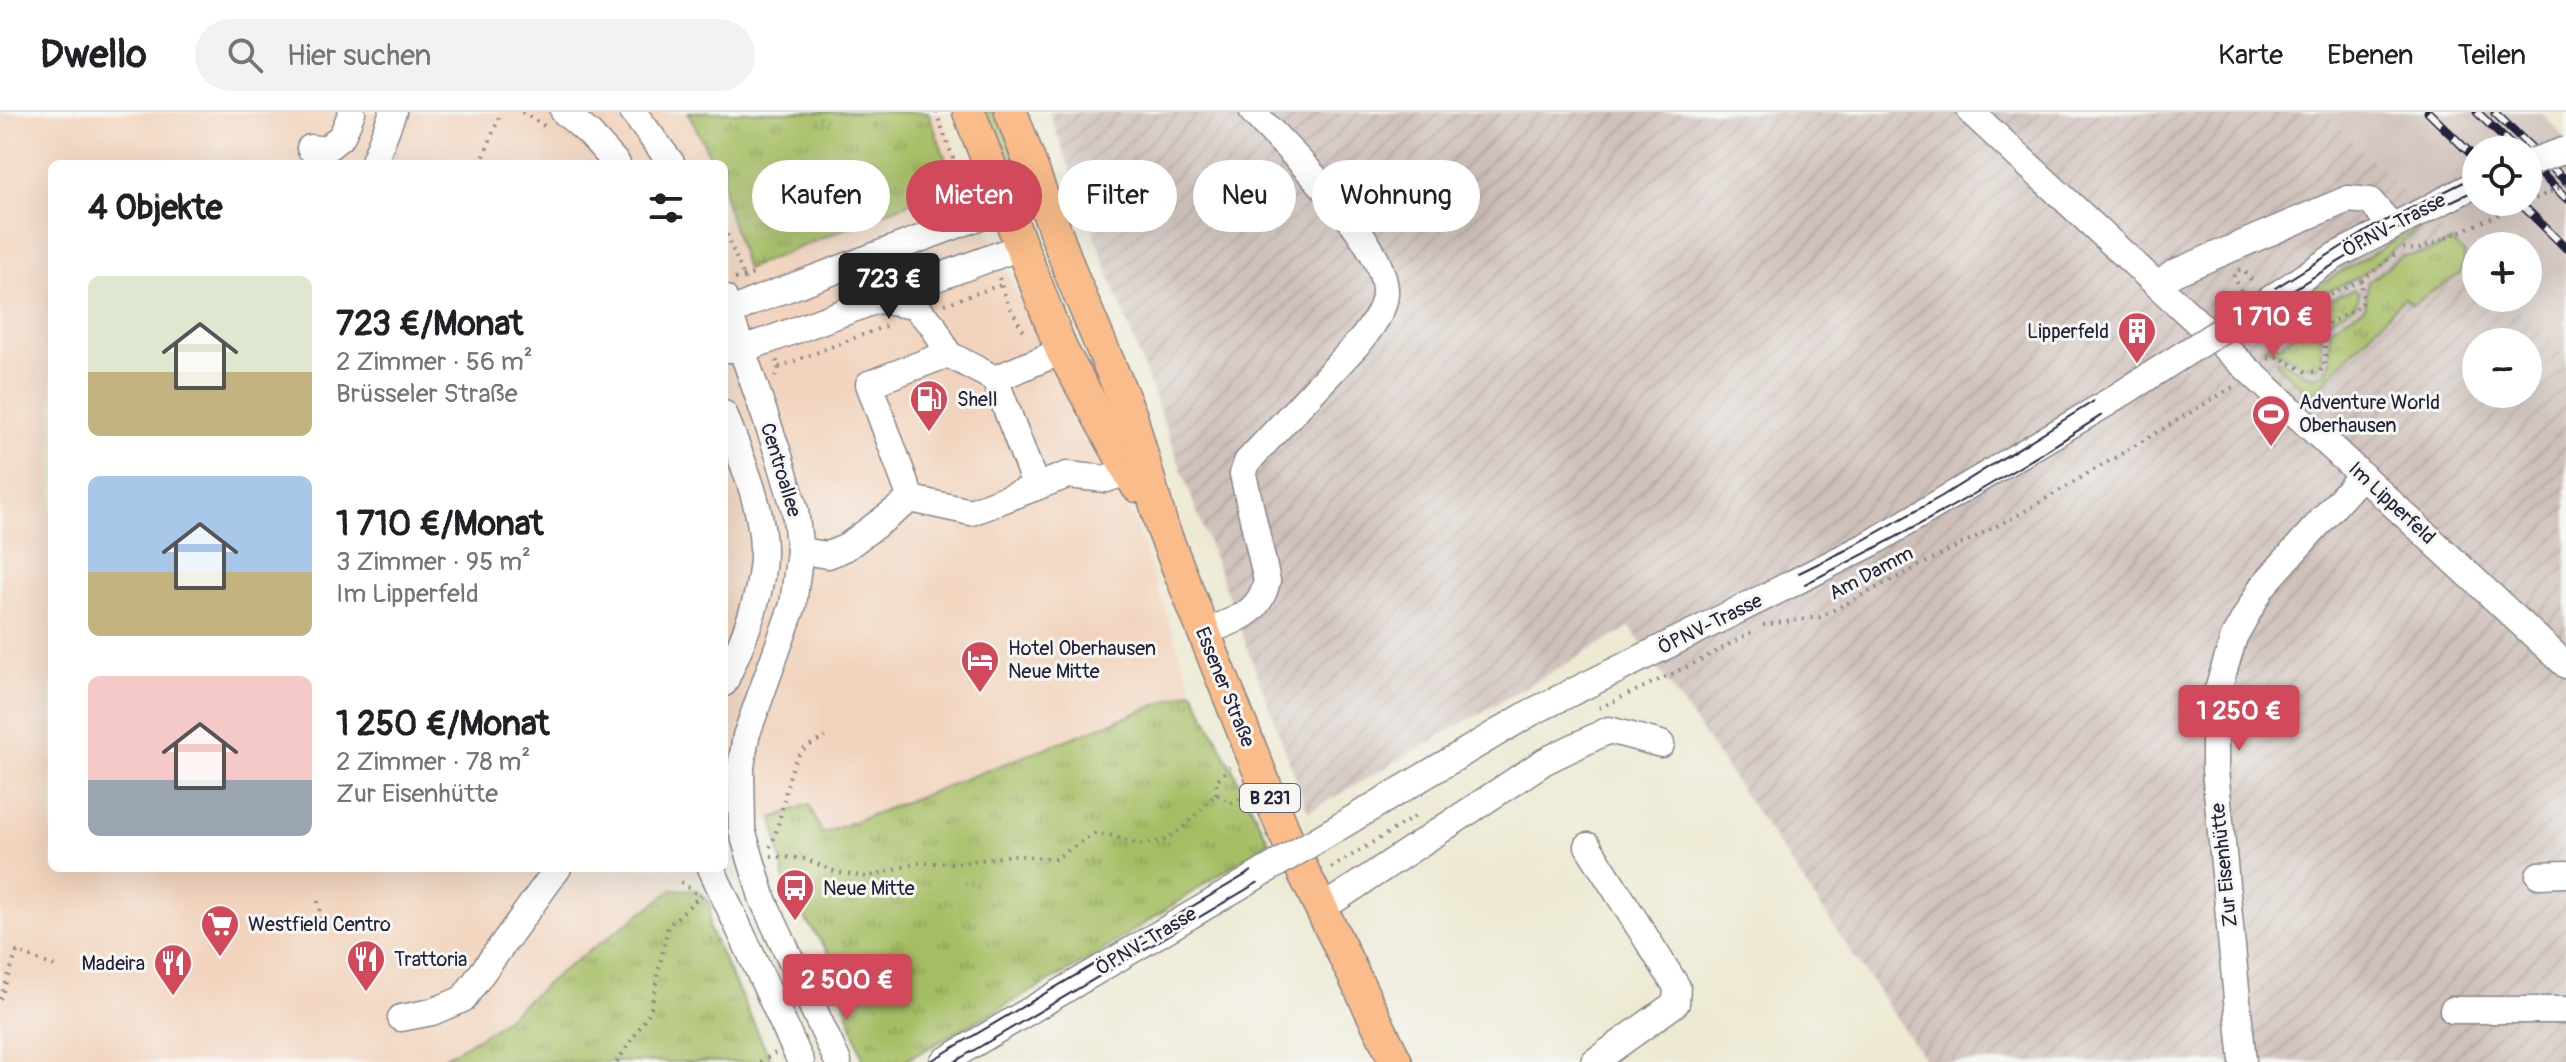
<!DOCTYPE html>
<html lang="de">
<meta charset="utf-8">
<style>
:root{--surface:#fff;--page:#f2f2f2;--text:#202124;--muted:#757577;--line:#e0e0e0;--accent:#d1495b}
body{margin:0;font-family:Pangolin,sans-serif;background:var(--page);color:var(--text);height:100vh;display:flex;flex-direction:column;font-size:30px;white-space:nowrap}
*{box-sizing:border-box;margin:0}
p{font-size:26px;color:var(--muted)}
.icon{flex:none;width:44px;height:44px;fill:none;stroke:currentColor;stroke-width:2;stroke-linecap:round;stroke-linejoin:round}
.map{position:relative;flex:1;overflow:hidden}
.side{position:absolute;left:48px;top:48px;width:680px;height:712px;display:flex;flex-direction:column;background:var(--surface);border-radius:12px;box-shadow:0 8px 32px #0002}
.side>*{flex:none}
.banner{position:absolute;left:752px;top:48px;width:760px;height:72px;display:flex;gap:16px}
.fabs{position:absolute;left:2462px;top:24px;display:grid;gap:16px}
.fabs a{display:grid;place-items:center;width:80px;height:80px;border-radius:50%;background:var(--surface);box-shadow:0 8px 32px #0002;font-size:40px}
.price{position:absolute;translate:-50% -68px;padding:0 18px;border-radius:8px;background:var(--accent);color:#fff;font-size:26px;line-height:52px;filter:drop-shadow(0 2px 4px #0008)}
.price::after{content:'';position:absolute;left:50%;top:48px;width:24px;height:18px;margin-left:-12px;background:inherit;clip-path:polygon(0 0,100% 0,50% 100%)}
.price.active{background:#222;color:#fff}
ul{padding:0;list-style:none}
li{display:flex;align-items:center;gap:24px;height:200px;padding:0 40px}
li span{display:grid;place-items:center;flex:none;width:224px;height:160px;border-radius:12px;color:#555}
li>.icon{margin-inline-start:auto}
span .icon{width:96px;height:96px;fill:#fffc;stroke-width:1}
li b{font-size:34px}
h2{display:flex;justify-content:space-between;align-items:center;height:96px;padding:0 40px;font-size:34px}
.chip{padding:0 28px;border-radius:36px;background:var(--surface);box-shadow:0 8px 32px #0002;font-size:28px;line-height:72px}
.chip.active{background:var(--accent);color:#fff}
header{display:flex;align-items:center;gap:48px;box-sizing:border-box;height:112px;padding:0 40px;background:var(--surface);border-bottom:2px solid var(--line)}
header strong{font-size:38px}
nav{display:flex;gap:44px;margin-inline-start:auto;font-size:28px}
.search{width:560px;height:72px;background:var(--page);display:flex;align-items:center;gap:20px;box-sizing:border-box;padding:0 28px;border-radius:44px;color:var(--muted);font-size:30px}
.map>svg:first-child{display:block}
.built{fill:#f2d4be}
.industrial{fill:url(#industrial-furrows);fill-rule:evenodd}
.railway{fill:#cfc0ba;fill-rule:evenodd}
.grass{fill:url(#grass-tufts);stroke:#647050;stroke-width:2}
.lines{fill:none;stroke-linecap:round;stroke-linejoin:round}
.minor-casing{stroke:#888687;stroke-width:29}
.major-casing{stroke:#888687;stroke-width:35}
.path{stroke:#888687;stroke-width:4;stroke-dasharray:2 6;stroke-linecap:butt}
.minor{stroke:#fff;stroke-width:26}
.major{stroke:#f9bc8a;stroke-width:32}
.tram{stroke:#22223b;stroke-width:2}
.rail-casing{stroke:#22223b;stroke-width:9}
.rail{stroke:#f6f6f2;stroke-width:6;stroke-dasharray:18;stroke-linecap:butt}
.minor-bridge-casing{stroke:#888687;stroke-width:29;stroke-linecap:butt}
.path-bridge{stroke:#888687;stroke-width:4;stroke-dasharray:2 6;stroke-linecap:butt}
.minor-bridge{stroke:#fff;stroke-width:26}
.labels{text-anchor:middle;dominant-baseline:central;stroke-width:6;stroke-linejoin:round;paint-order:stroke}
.shield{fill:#f6f6f2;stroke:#626272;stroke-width:2}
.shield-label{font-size:18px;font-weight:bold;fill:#22223b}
.street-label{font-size:20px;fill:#22223b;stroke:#f6f6f2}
.poi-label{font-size:20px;fill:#22223b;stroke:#f6f6f2;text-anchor:start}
</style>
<header>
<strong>Dwello</strong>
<div class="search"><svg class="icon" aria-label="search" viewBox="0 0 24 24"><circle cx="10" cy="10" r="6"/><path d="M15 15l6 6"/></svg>Hier suchen</div>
<nav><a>Karte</a><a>Ebenen</a><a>Teilen</a></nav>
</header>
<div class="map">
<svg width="2566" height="950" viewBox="0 0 2566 950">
<defs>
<pattern id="industrial-furrows" width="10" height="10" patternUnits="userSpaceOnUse" patternTransform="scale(2)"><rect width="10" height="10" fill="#cfc0ba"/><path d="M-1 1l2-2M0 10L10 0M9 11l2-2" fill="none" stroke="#b1a5a1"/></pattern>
<pattern id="grass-tufts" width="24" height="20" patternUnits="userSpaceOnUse" patternTransform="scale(2)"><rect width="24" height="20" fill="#a6be64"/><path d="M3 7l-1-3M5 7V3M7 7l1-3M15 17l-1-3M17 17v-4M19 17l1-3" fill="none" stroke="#879a54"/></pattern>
</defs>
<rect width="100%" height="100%" fill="#f6f6f2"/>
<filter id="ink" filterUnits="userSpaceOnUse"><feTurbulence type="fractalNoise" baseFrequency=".0125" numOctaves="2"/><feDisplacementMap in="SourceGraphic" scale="16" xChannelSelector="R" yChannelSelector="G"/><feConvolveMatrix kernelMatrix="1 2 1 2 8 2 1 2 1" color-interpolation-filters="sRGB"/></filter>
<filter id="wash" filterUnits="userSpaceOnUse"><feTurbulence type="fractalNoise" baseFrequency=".006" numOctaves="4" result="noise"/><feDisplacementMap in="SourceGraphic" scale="32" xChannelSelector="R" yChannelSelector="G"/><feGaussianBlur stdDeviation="1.8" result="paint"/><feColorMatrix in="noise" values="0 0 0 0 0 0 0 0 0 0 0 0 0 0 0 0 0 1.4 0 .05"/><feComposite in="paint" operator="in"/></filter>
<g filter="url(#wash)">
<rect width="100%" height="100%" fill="#ede9d3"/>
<path class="built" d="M0,0H940L960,55L1053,260L1127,387L1193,579L822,722L809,692L773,706L724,741V52H52V756H703L559,861L494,916L437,950H0Z"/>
<path class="industrial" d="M1049,0H2325L2476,153V186H2508L2566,245V950H1926L1630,515L1308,700ZM2476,230H2528V282H2476Z"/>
<path class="railway" d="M2325,0H2541L2544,3L2566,29V245L2508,186H2528V134H2476V153ZM2476,38H2528V90H2476Z"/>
<g class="grass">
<path d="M688,0H928L952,64L936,80L746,157L724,84V52H714Z"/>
<path d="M978,0H999L1024,69L1020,93Z"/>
<path d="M2431,108L2359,165L2279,200L2277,197Z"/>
<path d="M2452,129L2465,142L2461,161L2412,193L2404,186L2311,284L2277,253L2276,249H2281L2313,265L2325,261C2335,247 2326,232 2331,216L2365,195L2368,170L2401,144L2423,142Z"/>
<path d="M2354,177L2359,183L2356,191C2328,215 2315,197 2323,247L2317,255C2303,256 2280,239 2263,235L2270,231L2280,234L2292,223L2283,207Z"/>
<path d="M1193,579L1269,730L1090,847L903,950H864L828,840L787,780L773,706L809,692L822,722Z"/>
<path d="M674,777L696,778L711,791L709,817L772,950H437L494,916L559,861Z"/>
</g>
</g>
<g filter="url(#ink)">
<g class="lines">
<defs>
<g id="minor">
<path d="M564,0L589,21L617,52"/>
<path d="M633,0L672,52"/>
<path d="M1971,0L2566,553"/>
<path d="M310,36L325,38L342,24L352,0"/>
<path d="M373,52L393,0"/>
<path d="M2158,173L2174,161L2348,87L2370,89L2391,113"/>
<path d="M724,186L779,344L795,398L800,439L793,493L746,624L741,655L742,718L763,788L838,950"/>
<path d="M878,188L914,194L933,213L948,242L995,267L1036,375"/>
<path d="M2269,188L2335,144L2476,72"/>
<path d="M724,204L754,189L1005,95"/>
<path d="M727,237H741L769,228L1020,135"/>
<path d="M995,267L1062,239"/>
<path d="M724,302C773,424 779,449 724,571"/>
<path d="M911,387L869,272L948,242"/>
<path d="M800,439L828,443L845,436L911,387L971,400L1067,363L1106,367L1128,360"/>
<path d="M1791,472L1872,431L2107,291"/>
<path d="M1203,521C1234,508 1259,504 1267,469L1243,362L1247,350L1363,226C1372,213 1384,199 1385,182C1388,131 1287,37 1253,0"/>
<path d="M1588,734L1677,875L1676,891L1594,950"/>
<path d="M711,756L801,950"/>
<path d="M2539,763L2566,762"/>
<path d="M1321,797L1545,649L1609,618L1661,632"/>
<path d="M2453,898H2566"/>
<path d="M401,906L432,900L463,887L558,756"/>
<path d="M943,950L1265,759"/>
<path d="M2243,950L2215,658V587L2234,525L2262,475L2362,363"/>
</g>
<g id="major">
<path d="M969,0L1062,239L1137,374"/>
<path d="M1011,0L1073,167L1131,304L1162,415L1254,646L1285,722L1396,950"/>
</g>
</defs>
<use href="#minor" class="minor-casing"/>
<use href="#major" class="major-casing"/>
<g class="path">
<path d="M522,0L546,15"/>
<path d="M936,0L968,87"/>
<path d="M481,52L501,0"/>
<path d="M942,92L963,72"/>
<path d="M724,115L745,168"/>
<path d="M2403,136L2417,138L2446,126"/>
<path d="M999,166L1008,192L1026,223"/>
<path d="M735,167L758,161"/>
<path d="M2241,179L2234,164L2238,158H2244L2253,170"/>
<path d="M945,192L1001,173"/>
<path d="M2308,192L2361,169"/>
<path d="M2265,217L2275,228H2282L2285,221L2278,209"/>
<path d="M2268,247L2278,245L2307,260L2320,259C2332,245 2319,227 2329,211L2360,195L2363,187L2361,169L2399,139"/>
<path d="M779,255L888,213"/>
<path d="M775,265L779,255L776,247"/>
<path d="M2271,336L2279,314"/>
<path d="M1763,513L1820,505L2022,401L2233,275"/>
<path d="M1599,596L1697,550L1755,518"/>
<path d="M1216,682V669L1230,655"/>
<path d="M770,735C784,709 785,653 803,638C809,633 818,629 825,625"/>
<path d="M771,744L805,747L836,760L867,765L917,751H960L1013,743L1055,747L1094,722L1114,724L1138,733L1163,729L1183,716L1216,682L1231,691L1243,686"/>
<path d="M1331,756L1419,702"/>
<path d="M681,770L698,783"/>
<path d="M318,789L322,812"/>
<path d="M0,887L17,840L59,856"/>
<path d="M617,950L650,900L668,814L701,783"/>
<path d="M760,950L775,941"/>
</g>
<use href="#minor" class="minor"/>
<use href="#major" class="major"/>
<g class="tram">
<path d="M2528,44L2566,30"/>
<path d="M2528,57L2566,44"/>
<path d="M1764,492C1853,449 1941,403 2026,351C2175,261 2315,149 2476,78"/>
<path d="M929,950L1553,581L1846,438L1942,384L2373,115L2476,64"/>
<path d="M954,950L1467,647L1682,532"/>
</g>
<defs>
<g id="rail">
<path d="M2428,0L2476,47"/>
<path d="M2477,0L2516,38"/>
<path d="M2494,0L2566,69"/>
<path d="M2528,49L2566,86"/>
<path d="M2519,90L2566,136"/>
</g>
</defs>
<use href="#rail" class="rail-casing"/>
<use href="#rail" class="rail"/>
<defs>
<g id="minor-bridge">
<path d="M2528,51L2566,38"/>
<path d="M2107,291L2269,188"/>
<path d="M1265,759L1530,601L1791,472"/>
</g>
</defs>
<use href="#minor-bridge" class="minor-bridge-casing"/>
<g class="path-bridge">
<path d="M2528,90L2566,73"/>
<path d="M2446,126L2527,90"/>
</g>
<use href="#minor-bridge" class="minor-bridge"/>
</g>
</g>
<defs>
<symbol id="building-pin" viewBox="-11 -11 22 30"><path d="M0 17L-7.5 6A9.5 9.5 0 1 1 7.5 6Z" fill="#d1495b" stroke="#f6f6f2"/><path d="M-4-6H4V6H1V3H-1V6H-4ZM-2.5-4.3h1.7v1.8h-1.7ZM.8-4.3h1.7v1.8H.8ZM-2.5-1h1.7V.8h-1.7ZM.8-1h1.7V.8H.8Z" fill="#fff"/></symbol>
<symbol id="fuel-pin" viewBox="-11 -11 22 30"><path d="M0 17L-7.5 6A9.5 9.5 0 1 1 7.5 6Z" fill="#d1495b" stroke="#f6f6f2"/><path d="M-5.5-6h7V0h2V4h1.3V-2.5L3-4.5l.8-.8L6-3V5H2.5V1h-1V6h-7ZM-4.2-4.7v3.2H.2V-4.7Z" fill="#fff"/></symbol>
<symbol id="stadium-pin" viewBox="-11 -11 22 30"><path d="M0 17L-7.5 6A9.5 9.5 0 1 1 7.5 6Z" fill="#d1495b" stroke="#f6f6f2"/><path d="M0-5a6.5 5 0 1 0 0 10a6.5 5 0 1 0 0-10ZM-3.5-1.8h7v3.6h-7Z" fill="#fff"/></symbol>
<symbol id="hotel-pin" viewBox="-11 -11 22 30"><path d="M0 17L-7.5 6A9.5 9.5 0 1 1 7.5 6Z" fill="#d1495b" stroke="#f6f6f2"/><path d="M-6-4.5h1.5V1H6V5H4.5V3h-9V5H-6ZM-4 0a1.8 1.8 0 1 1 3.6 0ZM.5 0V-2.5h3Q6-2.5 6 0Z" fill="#fff"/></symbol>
<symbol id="bus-pin" viewBox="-11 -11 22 30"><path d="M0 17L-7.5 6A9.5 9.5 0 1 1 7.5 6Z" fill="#d1495b" stroke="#f6f6f2"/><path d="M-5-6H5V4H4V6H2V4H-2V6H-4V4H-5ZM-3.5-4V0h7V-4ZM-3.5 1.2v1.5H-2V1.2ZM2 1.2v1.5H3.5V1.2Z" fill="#fff"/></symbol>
<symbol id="supermarket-pin" viewBox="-11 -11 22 30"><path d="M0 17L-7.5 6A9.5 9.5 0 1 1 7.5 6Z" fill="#d1495b" stroke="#f6f6f2"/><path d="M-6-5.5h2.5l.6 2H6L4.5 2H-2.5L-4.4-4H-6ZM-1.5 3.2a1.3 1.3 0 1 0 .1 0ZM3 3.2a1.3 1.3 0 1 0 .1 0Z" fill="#fff"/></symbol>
<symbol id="restaurant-pin" viewBox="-11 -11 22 30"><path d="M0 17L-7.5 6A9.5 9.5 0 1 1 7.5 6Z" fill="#d1495b" stroke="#f6f6f2"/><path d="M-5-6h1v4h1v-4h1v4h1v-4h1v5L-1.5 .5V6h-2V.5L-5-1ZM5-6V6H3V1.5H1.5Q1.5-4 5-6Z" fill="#fff"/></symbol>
</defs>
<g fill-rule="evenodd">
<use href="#building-pin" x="2115" y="197" width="44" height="60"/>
<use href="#fuel-pin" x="907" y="265" width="44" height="60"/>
<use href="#stadium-pin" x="2249" y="280" width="44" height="60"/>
<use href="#hotel-pin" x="958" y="526" width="44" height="60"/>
<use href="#bus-pin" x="773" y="754" width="44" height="60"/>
<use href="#supermarket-pin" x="198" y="790" width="44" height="60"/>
<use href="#restaurant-pin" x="344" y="825" width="44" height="60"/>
<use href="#restaurant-pin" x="151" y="829" width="44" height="60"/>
</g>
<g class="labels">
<rect class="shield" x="1240" y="672" width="60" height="28" rx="6"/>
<g class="shield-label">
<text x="1270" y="686">B 231</text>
</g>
<g class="street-label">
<text transform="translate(2394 113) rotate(-28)">ÖPNV-Trasse</text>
<text transform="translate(781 358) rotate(73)">Centroallee</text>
<text transform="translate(2392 391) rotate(43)">Im Lipperfeld</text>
<text transform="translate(1871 461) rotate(-28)">Am Damm</text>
<text transform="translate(1710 512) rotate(-26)">ÖPNV-Trasse</text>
<text transform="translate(1225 575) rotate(68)">Essener Straße</text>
<text transform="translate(2224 753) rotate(-96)">Zur Eisenhütte</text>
<text transform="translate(1146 829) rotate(-31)">ÖPNV-Trasse</text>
</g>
<g class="poi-label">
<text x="2109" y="219" text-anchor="end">Lipperfeld</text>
<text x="957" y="287">Shell</text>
<text x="2299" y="290">Adventure World<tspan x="2299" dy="23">Oberhausen</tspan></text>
<text x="1008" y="536">Hotel Oberhausen<tspan x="1008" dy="23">Neue Mitte</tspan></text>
<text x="823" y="776">Neue Mitte</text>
<text x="248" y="812">Westfield Centro</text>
<text x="394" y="847">Trattoria</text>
<text x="145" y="851" text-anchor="end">Madeira</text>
</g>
</g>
</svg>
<div class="fabs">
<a><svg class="icon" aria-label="locate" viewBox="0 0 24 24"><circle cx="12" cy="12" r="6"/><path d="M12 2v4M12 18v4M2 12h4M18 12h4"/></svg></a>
<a>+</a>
<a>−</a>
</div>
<b class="price active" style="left:889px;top:209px">723 €</b>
<b class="price" style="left:2273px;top:247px">1 710 €</b>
<b class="price" style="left:2239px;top:641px">1 250 €</b>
<b class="price" style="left:847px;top:910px">2 500 €</b>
<div class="banner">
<a class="chip">Kaufen</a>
<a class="chip active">Mieten</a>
<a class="chip">Filter</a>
<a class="chip">Neu</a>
<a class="chip">Wohnung</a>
</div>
<section class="side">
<h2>4 Objekte<svg class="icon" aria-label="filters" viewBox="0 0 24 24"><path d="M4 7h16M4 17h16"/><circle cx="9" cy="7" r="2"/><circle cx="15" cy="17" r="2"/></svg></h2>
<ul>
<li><span style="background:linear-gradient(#dfe7d0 60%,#c2b280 0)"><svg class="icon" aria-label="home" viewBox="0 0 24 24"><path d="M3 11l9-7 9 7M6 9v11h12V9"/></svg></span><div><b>723 €/Monat</b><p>2 Zimmer · 56 m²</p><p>Brüsseler Straße</p></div></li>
<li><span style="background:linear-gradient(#a9c7e8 60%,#c2b280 0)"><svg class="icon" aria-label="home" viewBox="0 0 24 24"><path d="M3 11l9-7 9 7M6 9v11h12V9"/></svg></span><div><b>1 710 €/Monat</b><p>3 Zimmer · 95 m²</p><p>Im Lipperfeld</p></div></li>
<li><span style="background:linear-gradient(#f6c9c9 65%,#9aa5b1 0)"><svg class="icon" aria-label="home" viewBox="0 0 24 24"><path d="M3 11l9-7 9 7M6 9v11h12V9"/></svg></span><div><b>1 250 €/Monat</b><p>2 Zimmer · 78 m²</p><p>Zur Eisenhütte</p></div></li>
</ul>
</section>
</div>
